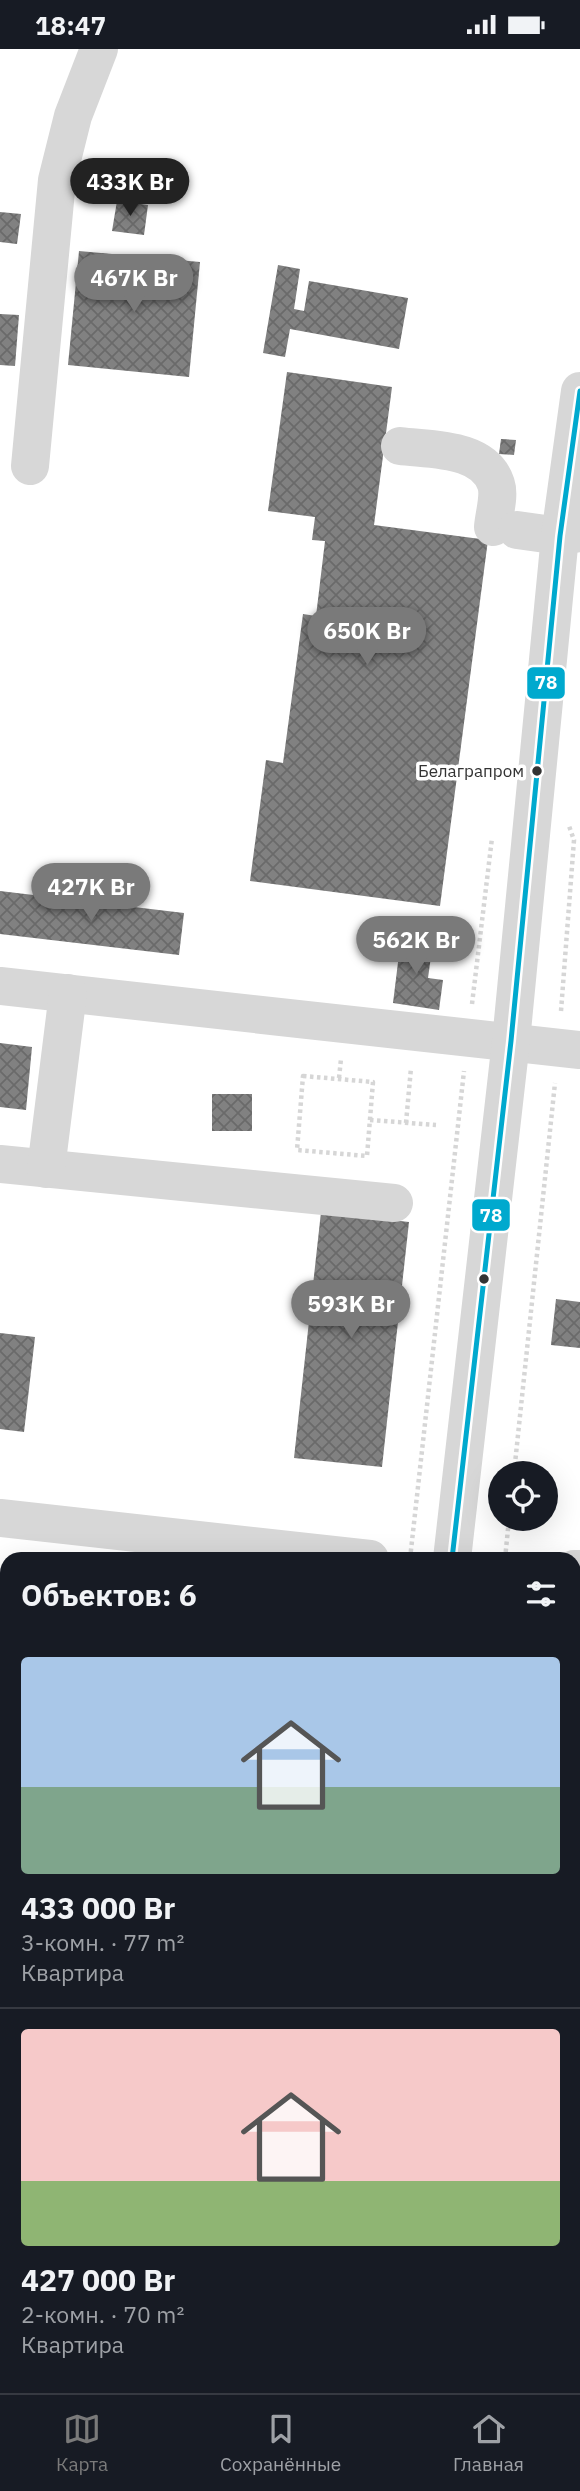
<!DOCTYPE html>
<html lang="ru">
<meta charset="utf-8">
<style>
:root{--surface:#171b24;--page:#20242c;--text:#f1f3f6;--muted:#9ea1a6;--line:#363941;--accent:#7a7a7a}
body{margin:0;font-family:"IBM Plex Sans",sans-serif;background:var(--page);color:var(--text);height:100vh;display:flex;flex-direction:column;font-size:26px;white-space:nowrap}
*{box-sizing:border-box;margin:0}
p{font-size:23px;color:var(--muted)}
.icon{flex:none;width:38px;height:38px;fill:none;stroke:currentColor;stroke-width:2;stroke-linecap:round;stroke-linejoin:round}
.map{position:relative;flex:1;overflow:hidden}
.drawer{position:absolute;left:0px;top:1503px;width:581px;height:842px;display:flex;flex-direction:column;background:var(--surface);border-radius:21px 21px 0 0;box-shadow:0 7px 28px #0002}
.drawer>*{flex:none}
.tools{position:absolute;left:488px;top:1412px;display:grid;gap:14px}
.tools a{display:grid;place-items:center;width:70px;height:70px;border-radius:50%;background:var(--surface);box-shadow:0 7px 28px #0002;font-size:35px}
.price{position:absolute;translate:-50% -60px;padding:0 16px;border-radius:24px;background:var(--accent);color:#fff;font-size:23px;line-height:46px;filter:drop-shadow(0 2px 4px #0008)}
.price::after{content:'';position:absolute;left:50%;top:42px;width:21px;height:16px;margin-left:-10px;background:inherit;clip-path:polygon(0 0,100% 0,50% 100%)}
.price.selected{background:#222;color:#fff}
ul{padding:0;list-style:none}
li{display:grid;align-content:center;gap:14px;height:371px;padding:0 21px}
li+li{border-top:2px solid var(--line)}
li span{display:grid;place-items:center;height:217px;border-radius:7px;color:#555}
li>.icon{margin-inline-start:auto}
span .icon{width:126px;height:126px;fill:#fffc;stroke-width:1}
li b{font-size:30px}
h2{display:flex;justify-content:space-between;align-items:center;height:84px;padding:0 21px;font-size:30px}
.status{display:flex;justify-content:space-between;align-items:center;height:49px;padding:0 35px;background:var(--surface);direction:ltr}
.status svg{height:19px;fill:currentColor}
.tabs{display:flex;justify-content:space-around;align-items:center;height:98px;border-top:2px solid var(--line);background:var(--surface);font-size:19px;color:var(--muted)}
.tabs a{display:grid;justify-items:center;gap:4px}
.tabs .selected{color:var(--accent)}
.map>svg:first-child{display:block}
.forest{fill:url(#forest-crowns)}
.building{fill:url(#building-cross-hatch)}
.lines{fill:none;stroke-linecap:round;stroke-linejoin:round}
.path{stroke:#d6d6d6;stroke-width:4.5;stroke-dasharray:3.5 3.5;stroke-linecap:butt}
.minor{stroke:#d7d7d7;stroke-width:38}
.bus-1-casing{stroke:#fff;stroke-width:10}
.bus-1{stroke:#00a9ce;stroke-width:5}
.bus-dot{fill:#333;stroke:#fff;stroke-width:2.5}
.labels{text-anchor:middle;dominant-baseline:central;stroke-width:7;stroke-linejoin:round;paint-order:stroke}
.bus-label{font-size:17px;fill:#333;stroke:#fff;text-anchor:end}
.line-badge{stroke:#fff;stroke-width:2.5}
.badge-label{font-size:19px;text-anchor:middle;font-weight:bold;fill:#fff}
</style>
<div class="status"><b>18:47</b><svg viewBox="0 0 49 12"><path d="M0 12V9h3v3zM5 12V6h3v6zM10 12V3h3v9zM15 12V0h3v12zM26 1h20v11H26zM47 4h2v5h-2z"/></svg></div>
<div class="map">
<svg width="580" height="2344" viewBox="0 0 580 2344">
<defs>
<pattern id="forest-crowns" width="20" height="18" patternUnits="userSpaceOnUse" patternTransform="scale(1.75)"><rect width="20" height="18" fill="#f1f5ed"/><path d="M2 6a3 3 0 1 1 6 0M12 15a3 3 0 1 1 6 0" fill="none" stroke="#cfd2cc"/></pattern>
<pattern id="building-cross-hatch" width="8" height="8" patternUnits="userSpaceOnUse" patternTransform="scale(1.75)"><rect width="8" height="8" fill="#818181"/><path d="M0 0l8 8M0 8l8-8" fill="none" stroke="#6a6a6a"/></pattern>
</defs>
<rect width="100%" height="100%" fill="#fff"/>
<g class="forest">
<path d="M0,2080H7V2320L0,2283Z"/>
<path d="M277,2338H337V2344H279Z"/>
</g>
<g class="building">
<path d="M117,152L148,156L144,186L112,182Z"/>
<path d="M0,163L21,165L17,195L0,193Z"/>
<path d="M79,202L200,213L189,328L68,316Z"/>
<path d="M278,216L300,220L294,260L304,262L309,232L408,249L399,300L290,280L285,308L263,304Z"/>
<path d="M0,265L19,266L15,317L0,316Z"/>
<path d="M287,323L392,338L374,476L488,491L440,857L250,832L266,711L283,714L303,565L316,567L325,492L312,491L315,468L268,462Z"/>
<path d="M501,390L516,391L514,406L499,405Z"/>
<path d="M0,842L184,864L179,906L0,885Z"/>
<path d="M401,889L433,893L428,929L443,931L439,961L393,954Z"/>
<path d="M0,994L32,998L26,1061L0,1058Z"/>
<rect x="212" y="1045" width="40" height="37"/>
<path d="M321,1163L409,1173L382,1418L294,1409Z"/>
<path d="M556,1250L580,1253V1299L551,1296Z"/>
<path d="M0,1284L35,1288L24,1383L0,1380Z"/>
<path d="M0,1547L7,1548V1643L0,1642Z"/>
<path d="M574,1592L580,1593L576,1651H574Z"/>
<path d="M580,1869V2092L574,2093V1870Z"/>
<path d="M574,2188H580V2217L574,2218Z"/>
<path d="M580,2264V2344H572L574,2265Z"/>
<path d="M206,2338H268L269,2344H207Z"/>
</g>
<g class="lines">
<g class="path">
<path d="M472,955L492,789"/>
<path d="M561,962L574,791L569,777"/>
<path d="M303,1027L373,1033L367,1107L297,1101Z"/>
<path d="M339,1029L341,1010"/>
<path d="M370,1071L436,1076"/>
<path d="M406,1074L411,1019"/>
<path d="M514,1424L555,1034"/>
<path d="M410,1510L464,1022"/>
<path d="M505,1510L509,1470"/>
<path d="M0,2206L7,2211"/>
<path d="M370,2338L371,2344"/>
<path d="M512,2338L515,2344"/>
</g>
<g class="minor">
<path d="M400,397C430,401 484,398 496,435C500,447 494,465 493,478"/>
<path d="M30,417L57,131L73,67L99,0"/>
<path d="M517,481L560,487L580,484"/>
<path d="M0,937L580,1001"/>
<path d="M0,1115L394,1154"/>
<path d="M46,1120L68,944"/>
<path d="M0,1469L370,1510"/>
<path d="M452,1510L511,992L560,487L580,342"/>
<path d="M574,1520H580"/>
<path d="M0,1718L7,1716"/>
<path d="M574,1833H580"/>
<path d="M0,2003L7,2008"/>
<path d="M574,2136L580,2134"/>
<path d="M43,2338L44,2344"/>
<path d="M175,2338L176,2344"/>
<path d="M453,2338L455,2344"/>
</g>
<defs>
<path id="bus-1" d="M452,1510L511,992L560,487L580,342"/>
</defs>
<use href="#bus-1" class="bus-1-casing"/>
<use href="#bus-1" class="bus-1"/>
</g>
<g class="bus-dot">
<circle cx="537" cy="722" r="6"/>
<circle cx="484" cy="1230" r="6"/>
</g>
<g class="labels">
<g class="bus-label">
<text x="524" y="722">Белаграпром</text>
</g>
</g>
<g class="line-badge">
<rect x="526" y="617" width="40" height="34" rx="7" fill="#00a9ce"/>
<rect x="471" y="1149" width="40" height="34" rx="7" fill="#00a9ce"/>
</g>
<g class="badge-label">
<text x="546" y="640">78</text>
<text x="491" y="1173">78</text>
</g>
</svg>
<div class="tools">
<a><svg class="icon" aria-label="locate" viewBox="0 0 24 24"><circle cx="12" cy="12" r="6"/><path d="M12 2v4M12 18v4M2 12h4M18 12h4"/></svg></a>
</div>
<b class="price selected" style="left:130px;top:169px">433K Br</b>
<b class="price" style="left:134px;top:265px">467K Br</b>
<b class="price" style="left:367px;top:618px">650K Br</b>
<b class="price" style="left:91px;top:874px">427K Br</b>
<b class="price" style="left:416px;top:927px">562K Br</b>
<b class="price" style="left:351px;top:1291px">593K Br</b>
<section class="drawer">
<h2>Объектов: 6<svg class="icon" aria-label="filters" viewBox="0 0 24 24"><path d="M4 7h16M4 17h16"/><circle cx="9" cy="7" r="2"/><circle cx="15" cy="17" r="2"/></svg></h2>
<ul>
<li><span style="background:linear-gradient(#a9c7e8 60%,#7fa58c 0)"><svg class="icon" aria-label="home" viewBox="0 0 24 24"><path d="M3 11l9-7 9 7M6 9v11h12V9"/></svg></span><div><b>433 000 Br</b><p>3-комн. · 77 m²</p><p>Квартира</p></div></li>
<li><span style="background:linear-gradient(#f6c9c9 70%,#8fb573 0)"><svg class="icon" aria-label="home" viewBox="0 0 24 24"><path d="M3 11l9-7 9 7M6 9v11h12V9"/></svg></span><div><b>427 000 Br</b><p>2-комн. · 70 m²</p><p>Квартира</p></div></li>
</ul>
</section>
</div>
<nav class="tabs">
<a class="selected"><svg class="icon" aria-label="map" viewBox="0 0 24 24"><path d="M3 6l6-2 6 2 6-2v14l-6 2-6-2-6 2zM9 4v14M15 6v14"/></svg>Карта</a>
<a><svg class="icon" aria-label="saved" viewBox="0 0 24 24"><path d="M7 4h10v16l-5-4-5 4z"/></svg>Сохранённые</a>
<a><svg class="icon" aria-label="home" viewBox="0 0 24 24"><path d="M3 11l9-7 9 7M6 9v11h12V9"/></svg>Главная</a>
</nav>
